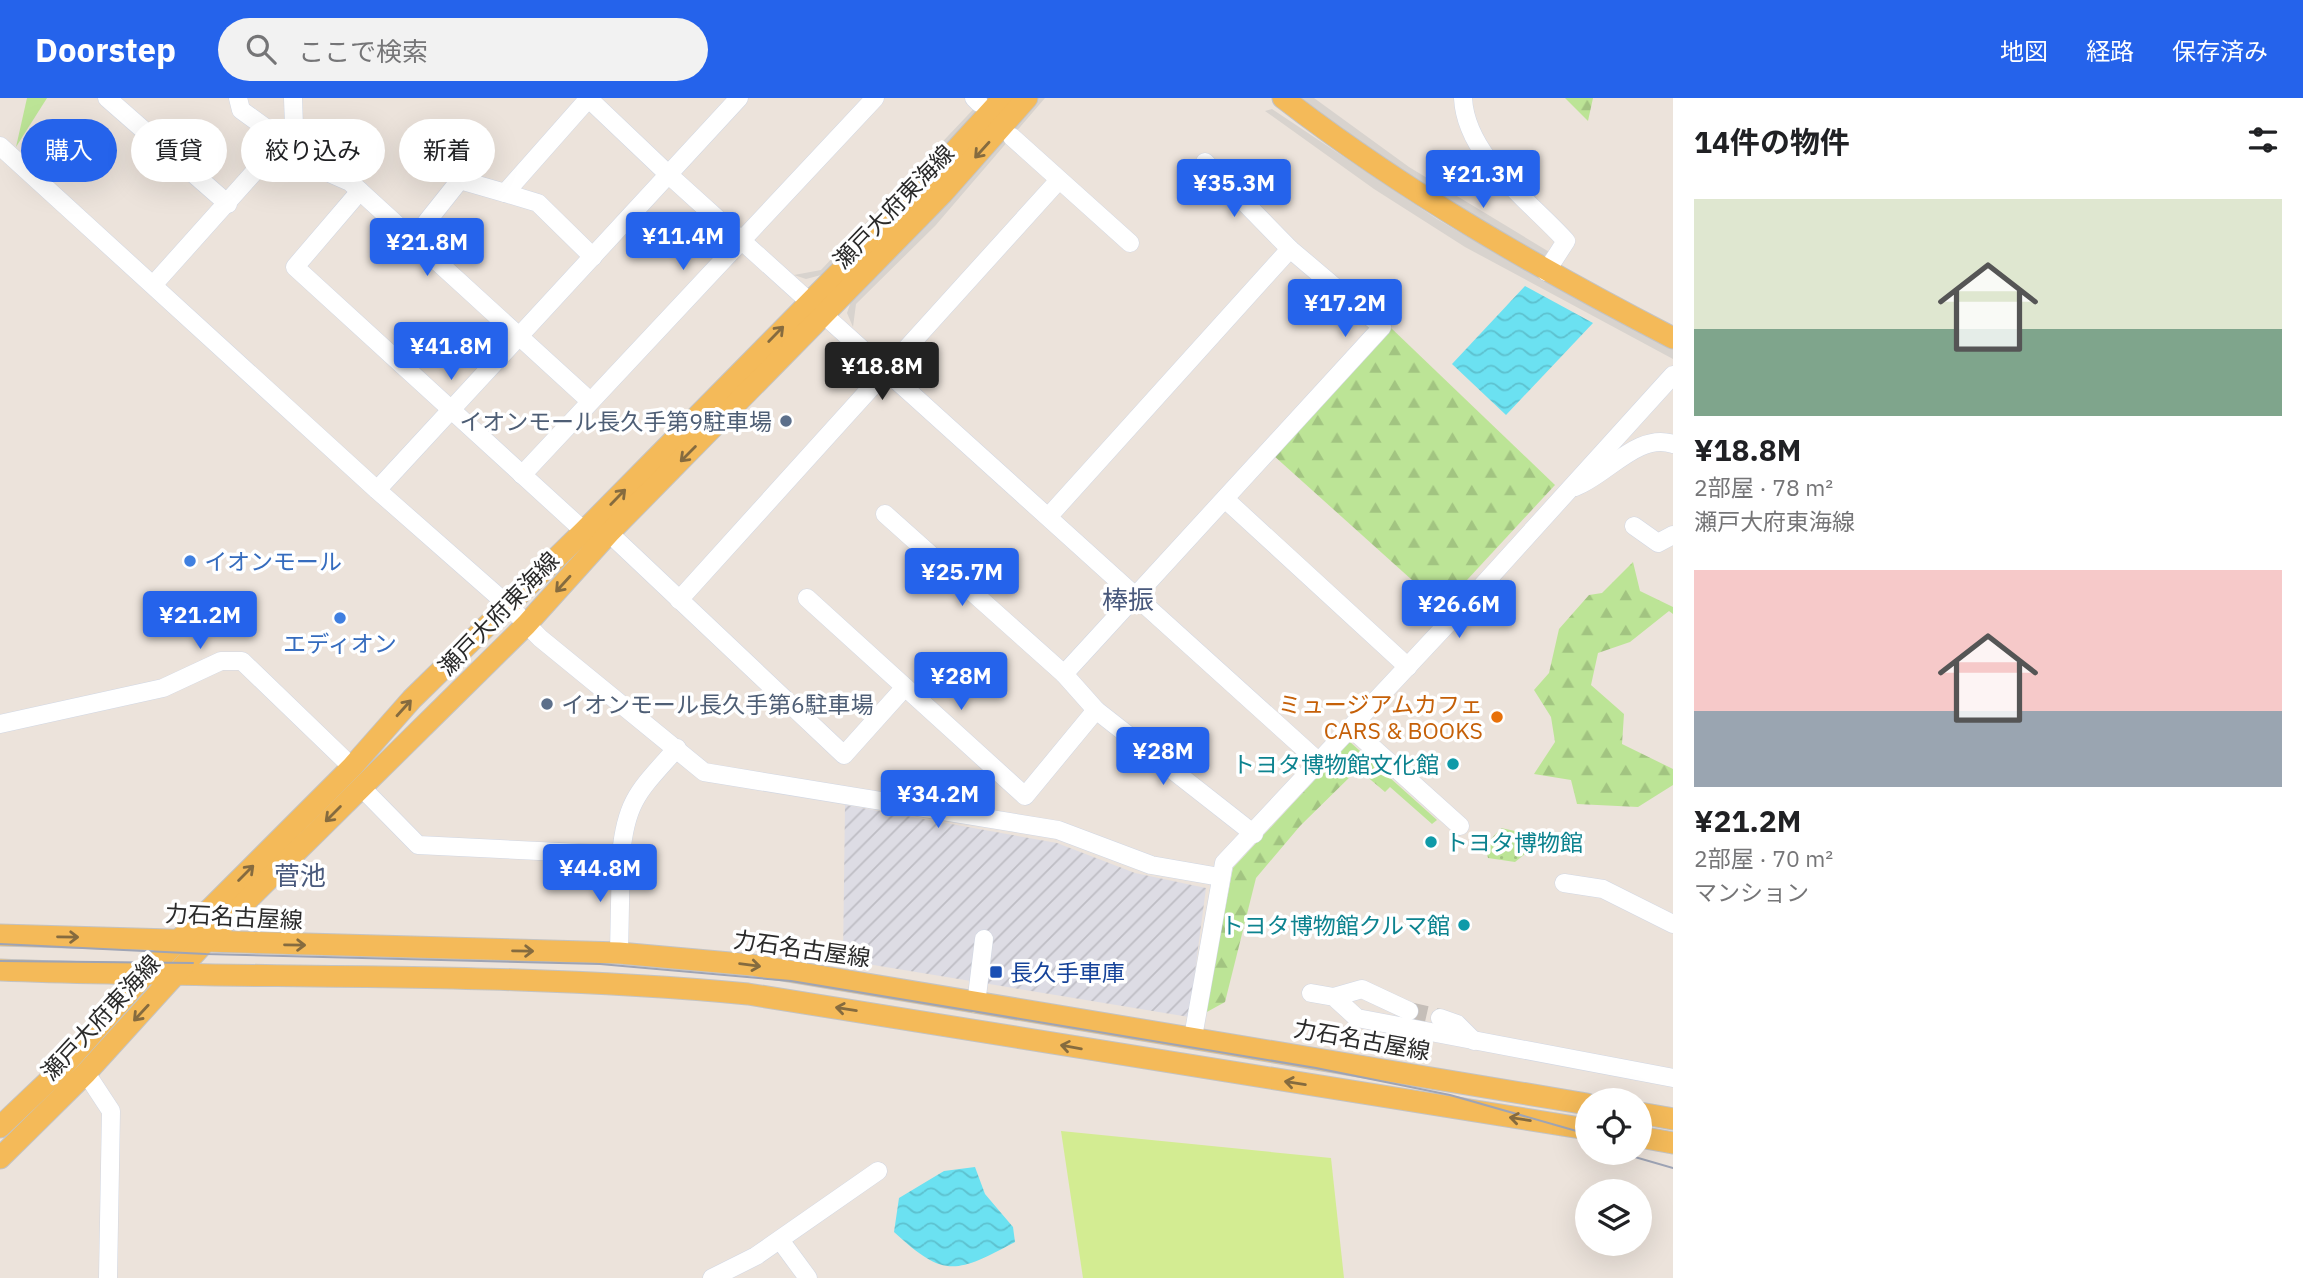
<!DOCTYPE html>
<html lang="ja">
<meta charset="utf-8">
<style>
:root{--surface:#fff;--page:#f2f2f2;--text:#202124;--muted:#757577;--accent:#2563eb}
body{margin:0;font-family:"IBM Plex Sans","Noto Sans JP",sans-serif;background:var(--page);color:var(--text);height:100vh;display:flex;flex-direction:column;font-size:26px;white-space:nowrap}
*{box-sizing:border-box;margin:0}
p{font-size:23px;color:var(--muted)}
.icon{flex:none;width:38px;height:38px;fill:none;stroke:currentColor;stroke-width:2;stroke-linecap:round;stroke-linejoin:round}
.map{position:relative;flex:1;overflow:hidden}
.sheet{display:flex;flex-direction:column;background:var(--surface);width:630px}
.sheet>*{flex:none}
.top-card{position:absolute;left:21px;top:21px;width:665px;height:63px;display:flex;gap:14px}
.tools{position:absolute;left:1575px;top:990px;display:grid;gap:14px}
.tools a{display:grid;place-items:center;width:77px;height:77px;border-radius:50%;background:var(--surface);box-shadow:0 7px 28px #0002;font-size:35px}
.price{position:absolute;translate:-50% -60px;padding:0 16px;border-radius:7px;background:var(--accent);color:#fff;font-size:23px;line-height:46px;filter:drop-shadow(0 2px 4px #0008)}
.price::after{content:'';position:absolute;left:50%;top:42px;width:21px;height:16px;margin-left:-10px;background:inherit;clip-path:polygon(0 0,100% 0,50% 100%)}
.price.on{background:#222;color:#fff}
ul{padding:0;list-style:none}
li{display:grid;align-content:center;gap:14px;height:371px;padding:0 21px}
li span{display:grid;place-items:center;height:217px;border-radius:0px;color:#555}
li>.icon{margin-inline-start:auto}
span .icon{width:126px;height:126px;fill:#fffc;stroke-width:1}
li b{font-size:30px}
h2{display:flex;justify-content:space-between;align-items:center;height:84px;padding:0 21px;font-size:30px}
.chip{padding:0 24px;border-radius:32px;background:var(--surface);box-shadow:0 7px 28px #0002;font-size:24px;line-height:63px}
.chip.on{background:var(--accent);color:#fff}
header{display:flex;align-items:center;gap:42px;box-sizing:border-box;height:98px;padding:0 35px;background:var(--accent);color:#fff}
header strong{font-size:33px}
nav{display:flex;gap:38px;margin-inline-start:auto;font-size:24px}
.search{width:490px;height:63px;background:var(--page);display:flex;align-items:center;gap:18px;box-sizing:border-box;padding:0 24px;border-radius:38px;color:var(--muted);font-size:26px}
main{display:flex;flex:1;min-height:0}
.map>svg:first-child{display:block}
.industrial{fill:url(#industrial-furrows)}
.grass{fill:url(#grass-dots)}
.forest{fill:url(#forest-firs)}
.park{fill:#bce496}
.pitch{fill:#d3ec92}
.plaza{fill:#d8d3ce}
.water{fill:url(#water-waves)}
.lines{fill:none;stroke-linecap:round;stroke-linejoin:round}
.minor-tunnel{stroke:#c5beb8;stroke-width:18;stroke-dasharray:18 9;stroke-linecap:butt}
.minor-casing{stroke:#d1d7e3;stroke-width:19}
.major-casing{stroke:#c3c3c3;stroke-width:23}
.minor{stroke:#fff;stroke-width:18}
.major{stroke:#f4ba59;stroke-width:21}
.tram{stroke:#9ea4b5;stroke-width:2}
.oneway{stroke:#856b3f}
.service-dot{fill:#5c6f8a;stroke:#fff;stroke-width:2.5}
.shop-dot{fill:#3f7fe0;stroke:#fff;stroke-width:2.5}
.food-dot{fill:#e8710a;stroke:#fff;stroke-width:2.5}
.culture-dot{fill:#0f9aa8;stroke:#fff;stroke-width:2.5}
.transit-dot{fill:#1a4fb4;stroke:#fff;stroke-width:2.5}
.labels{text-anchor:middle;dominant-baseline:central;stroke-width:7;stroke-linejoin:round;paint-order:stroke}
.street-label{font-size:23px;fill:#2a2a2a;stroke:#fff}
.service-label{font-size:23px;fill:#4e5e75;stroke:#fff;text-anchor:end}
.shop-label{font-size:23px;fill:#366cbe;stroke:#fff;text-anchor:start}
.food-label{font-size:23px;fill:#c56008;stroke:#fff;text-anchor:end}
.culture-label{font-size:23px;fill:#0d838f;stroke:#fff;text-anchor:end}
.transit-label{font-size:23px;fill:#164399;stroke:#fff;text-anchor:start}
.quarter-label{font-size:26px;fill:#49597c;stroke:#fff}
</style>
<header>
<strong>Doorstep</strong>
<div class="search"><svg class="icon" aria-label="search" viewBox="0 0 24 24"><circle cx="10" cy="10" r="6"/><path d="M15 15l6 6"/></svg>ここで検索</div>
<nav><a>地図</a><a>経路</a><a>保存済み</a></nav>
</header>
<main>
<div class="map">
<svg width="1673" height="1180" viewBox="0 0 1673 1180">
<defs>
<pattern id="industrial-furrows" width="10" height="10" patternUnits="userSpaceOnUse" patternTransform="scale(1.75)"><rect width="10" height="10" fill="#dddce4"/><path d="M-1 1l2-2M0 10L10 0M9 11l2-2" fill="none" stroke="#bebdc4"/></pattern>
<pattern id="grass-dots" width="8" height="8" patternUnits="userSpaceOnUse" patternTransform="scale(1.75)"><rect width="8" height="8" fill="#bce496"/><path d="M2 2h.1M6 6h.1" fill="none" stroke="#a2c481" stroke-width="1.8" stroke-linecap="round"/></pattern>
<pattern id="forest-firs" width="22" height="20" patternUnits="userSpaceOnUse" patternTransform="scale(1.75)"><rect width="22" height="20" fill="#bce496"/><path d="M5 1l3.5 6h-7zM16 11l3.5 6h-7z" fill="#a2c481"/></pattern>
<pattern id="water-waves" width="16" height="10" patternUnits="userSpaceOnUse" patternTransform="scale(1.75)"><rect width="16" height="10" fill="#6be1f1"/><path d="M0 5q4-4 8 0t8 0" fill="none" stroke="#5dc1cf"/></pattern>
</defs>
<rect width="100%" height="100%" fill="#ece3db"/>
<path class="industrial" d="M845,707L1057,745L1135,775L1206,790L1189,919L843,862Z"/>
<path class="grass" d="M1501,730L1515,733L1525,756L1515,764L1488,760L1485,748Z"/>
<g class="forest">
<path d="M1565,0H1593L1588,23Z"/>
<path d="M1389,228L1555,387L1442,509L1273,357Z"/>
<path d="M1633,464L1640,493L1673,509V516L1669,513L1630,544L1598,555L1591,587L1624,616L1622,646L1673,671V687L1638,709L1577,706L1571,682L1534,676L1555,644L1551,619L1534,592L1549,575L1559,531L1589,497L1602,495Z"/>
<path d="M1350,644L1437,722L1432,726L1390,689L1385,694L1358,671L1300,728L1256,780L1225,904L1205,915L1233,770Z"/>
</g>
<path class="park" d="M27,0H47L16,49Z"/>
<path class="pitch" d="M1061,1033L1331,1060L1344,1180H1083Z"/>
<g class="plaza">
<path d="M984,0H993L825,176L806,181L794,177L821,172Z"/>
<path d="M1036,0H1045L935,128L856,206L853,229L847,215L851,203Z"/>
<path d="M1299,0H1314L1409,69L1551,155L1540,159L1384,62Z"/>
<path d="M1272,11L1437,121L1512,165L1673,251V261L1465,149L1374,91L1265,13Z"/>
</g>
<g class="water">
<path d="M1525,188L1593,225L1506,317L1452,266Z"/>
<path d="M975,1069L985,1096L1013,1129L1015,1144C955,1176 944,1180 894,1134L899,1100L944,1073Z"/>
</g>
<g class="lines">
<path class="minor-tunnel" d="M1409,913L1440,920"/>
<defs>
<g id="minor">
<path d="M107,0L228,106"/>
<path d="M238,0L241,12L327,74L350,84L590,303"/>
<path d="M588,0L669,77L1319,664"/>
<path d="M589,0L505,95L538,105L593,159"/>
<path d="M974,0L979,5"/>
<path d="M1463,0C1466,59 1530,103 1566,143L1546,174"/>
<path d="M1012,39L1130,145"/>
<path d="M0,48L377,392L509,508L540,540L704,674L1058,732L1151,767L1220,779"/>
<path d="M1205,64L1290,151"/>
<path d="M360,93L295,169L584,433"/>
<path d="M413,141L460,82L505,95"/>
<path d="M154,186L257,71L288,43L294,28L293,0"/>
<path d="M522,377L875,0"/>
<path d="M1575,389C1607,377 1638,334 1673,346"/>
<path d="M377,392L739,0"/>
<path d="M1225,401L1408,569"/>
<path d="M1049,418L1290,151L1382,229L1064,576"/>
<path d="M1634,428L1658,445L1673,437"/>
<path d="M609,435L844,657L905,589"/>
<path d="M807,500L1025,698L1096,612L1064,576L885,416"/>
<path d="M679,502L1059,82"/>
<path d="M1096,612L1254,736"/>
<path d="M0,626L163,590L221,563H242L352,669"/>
<path d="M1351,630L1460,728"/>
<path d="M361,689L418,747L621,757C626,701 641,691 677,650"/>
<path d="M1564,785L1603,791L1673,826"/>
<path d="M619,855L621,757"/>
<path d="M1311,895L1334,899L1357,920L1673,980"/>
<path d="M1334,899L1362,891L1409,913"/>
<path d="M976,906L984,841"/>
<path d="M1440,920L1457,926L1474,943"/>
<path d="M1193,939L1224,765L1452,521L1673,277"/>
<path d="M86,975L111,1013L108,1180"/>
<path d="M780,1142L808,1180"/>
<path d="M712,1180L756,1158L878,1073"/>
</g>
<g id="major">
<path d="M1283,0C1405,94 1536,169 1673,240"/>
<path d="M0,837L619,855L752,867L1587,1006"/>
<path d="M0,872C249,882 499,872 748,896L1587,1031"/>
<path d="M1640,1015L1673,1021"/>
<path d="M0,1029L61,971L146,875L352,669L412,601L584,433L897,116L1003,0"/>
<path d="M1640,1039L1673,1045"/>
<path d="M0,1060L86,975L205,844L526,527L609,435L942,96L1027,0"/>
</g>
</defs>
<use href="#minor" class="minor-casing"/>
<use href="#major" class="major-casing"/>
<use href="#minor" class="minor"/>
<use href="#major" class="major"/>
<g class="tram">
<path d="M0,846L206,856L600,866L791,883L1316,970L1450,997L1587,1036"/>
<path d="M0,863L193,865"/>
<path d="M1621,1055L1673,1070"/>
</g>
</g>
<defs><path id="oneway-shaft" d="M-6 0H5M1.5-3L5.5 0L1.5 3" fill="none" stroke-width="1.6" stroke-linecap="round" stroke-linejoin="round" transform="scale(1.75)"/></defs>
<g class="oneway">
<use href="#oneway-shaft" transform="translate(982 52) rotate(132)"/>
<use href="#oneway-shaft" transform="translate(776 236) rotate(-46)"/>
<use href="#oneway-shaft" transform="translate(688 356) rotate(135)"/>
<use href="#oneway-shaft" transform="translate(618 399) rotate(-46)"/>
<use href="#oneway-shaft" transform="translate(563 486) rotate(132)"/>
<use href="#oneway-shaft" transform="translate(404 610) rotate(-48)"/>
<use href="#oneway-shaft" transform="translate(333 716) rotate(135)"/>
<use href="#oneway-shaft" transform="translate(246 775) rotate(-45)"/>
<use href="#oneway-shaft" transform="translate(68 839) rotate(1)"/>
<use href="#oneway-shaft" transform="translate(295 847) rotate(1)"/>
<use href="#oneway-shaft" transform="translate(523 853) rotate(1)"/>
<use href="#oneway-shaft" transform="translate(750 867) rotate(7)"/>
<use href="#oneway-shaft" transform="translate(846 911) rotate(-171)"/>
<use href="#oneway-shaft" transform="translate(141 915) rotate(133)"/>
<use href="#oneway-shaft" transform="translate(1071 949) rotate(-170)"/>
<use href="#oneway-shaft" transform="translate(1295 985) rotate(-171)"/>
<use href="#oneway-shaft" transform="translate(1520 1021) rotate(-171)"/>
</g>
<g class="service-dot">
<circle cx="786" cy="323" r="7"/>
<circle cx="547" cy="606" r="7"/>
</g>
<g class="shop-dot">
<circle cx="190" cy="463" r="7"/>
<circle cx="340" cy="520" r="7"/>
</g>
<circle class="food-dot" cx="1497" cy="619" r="7"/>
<g class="culture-dot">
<circle cx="1453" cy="666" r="7"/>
<circle cx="1431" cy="744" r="7"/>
<circle cx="1464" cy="827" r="7"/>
</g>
<rect class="transit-dot" x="989" y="867" width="14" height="14" rx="3.5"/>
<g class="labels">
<g class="street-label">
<text transform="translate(893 108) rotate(-46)">瀬戸大府東海線</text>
<text transform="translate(498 515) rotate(-46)">瀬戸大府東海線</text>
<text transform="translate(234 818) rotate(3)">力石名古屋線</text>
<text transform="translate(802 850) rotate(8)">力石名古屋線</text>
<text transform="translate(100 919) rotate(-47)">瀬戸大府東海線</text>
<text transform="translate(1362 941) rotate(10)">力石名古屋線</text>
</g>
<g class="service-label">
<text x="772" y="323">イオンモール長久手第9駐車場</text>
<text x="561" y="606" text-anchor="start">イオンモール長久手第6駐車場</text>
</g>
<g class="shop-label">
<text x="204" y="463">イオンモール</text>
<text x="340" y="545" text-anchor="middle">エディオン</text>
</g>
<g class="food-label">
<text x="1483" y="606">ミュージアムカフェ<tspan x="1483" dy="26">CARS &amp; BOOKS</tspan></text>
</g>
<g class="culture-label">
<text x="1439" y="666">トヨタ博物館文化館</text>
<text x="1445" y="744" text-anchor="start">トヨタ博物館</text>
<text x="1450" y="827">トヨタ博物館クルマ館</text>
</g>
<g class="transit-label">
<text x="1010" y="874">長久手車庫</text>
</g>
<g class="quarter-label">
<text x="1128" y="501">棒振</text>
<text x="300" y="777">菅池</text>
</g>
</g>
</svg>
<div class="tools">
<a><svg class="icon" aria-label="locate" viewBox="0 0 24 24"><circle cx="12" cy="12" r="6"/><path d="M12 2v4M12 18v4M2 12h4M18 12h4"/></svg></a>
<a><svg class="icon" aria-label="layers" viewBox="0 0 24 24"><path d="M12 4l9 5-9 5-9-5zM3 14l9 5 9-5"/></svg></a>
</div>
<b class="price" style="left:1483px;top:112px">¥21.3M</b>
<b class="price" style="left:1234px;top:121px">¥35.3M</b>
<b class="price" style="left:683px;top:174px">¥11.4M</b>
<b class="price" style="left:427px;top:180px">¥21.8M</b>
<b class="price" style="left:1345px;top:241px">¥17.2M</b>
<b class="price" style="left:451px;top:284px">¥41.8M</b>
<b class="price on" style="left:882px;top:304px">¥18.8M</b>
<b class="price" style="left:962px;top:510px">¥25.7M</b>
<b class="price" style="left:1459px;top:542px">¥26.6M</b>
<b class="price" style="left:200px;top:553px">¥21.2M</b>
<b class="price" style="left:961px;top:614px">¥28M</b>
<b class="price" style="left:1163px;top:689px">¥28M</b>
<b class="price" style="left:938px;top:732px">¥34.2M</b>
<b class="price" style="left:600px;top:806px">¥44.8M</b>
<div class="top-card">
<a class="chip on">購入</a>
<a class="chip">賃貸</a>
<a class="chip">絞り込み</a>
<a class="chip">新着</a>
</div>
</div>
<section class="sheet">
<h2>14件の物件<svg class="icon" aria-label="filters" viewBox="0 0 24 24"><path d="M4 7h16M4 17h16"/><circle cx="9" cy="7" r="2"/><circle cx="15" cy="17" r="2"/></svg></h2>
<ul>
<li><span style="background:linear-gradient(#dfe7d0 60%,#7fa58c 0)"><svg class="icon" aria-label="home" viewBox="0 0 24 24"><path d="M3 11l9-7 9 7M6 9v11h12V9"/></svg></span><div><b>¥18.8M</b><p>2部屋 · 78 m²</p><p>瀬戸大府東海線</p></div></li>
<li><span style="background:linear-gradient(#f6c9c9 65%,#9aa5b1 0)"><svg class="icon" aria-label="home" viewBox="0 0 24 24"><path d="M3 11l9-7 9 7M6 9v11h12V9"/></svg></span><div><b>¥21.2M</b><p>2部屋 · 70 m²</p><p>マンション</p></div></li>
</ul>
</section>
</main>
